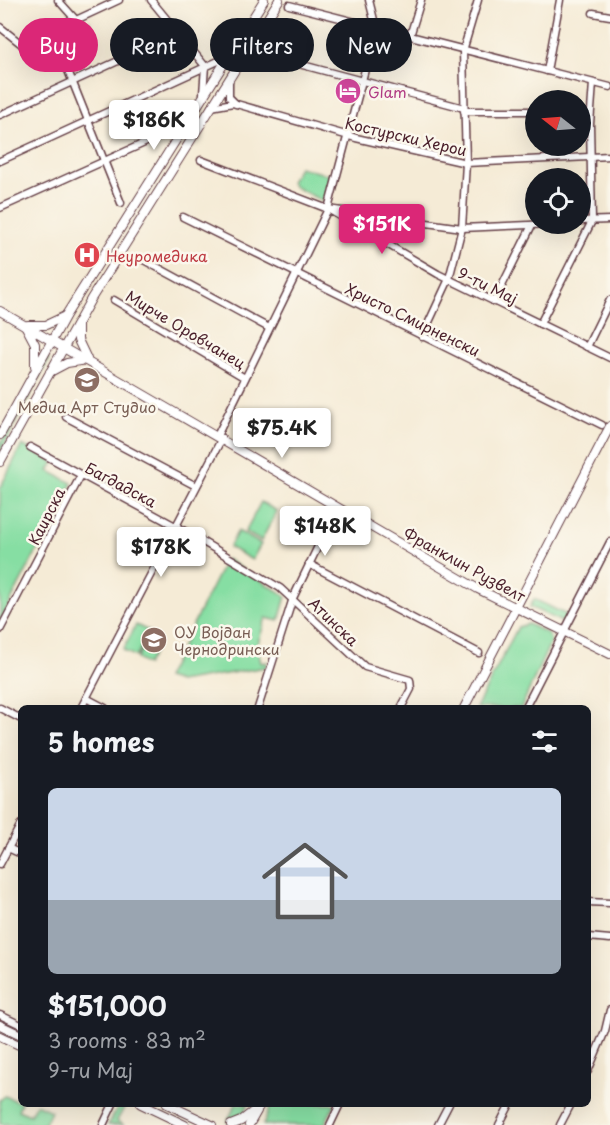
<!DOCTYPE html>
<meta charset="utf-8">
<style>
:root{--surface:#171b24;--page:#20242c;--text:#f1f3f6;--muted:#9ea1a6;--line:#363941;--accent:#db2777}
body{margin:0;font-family:"Playpen Sans",sans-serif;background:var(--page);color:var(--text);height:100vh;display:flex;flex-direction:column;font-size:22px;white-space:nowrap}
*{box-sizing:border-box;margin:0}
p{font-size:20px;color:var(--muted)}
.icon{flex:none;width:33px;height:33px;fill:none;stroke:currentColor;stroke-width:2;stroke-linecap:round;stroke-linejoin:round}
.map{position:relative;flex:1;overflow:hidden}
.drawer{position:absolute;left:18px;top:705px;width:573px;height:402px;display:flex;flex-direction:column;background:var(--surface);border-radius:9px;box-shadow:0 6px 24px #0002}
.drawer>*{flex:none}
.hud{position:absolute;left:18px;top:18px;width:574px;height:54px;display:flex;gap:12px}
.needle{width:39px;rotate:287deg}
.tools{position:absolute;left:525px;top:90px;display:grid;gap:12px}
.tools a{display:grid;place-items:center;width:66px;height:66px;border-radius:50%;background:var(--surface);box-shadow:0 6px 24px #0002;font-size:30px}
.price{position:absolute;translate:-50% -51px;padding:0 14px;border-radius:6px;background:#fff;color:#222;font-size:20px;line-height:39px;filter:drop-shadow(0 2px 3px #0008)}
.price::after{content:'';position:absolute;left:50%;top:36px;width:18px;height:14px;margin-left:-9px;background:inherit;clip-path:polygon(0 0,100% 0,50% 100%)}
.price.active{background:var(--accent);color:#fff}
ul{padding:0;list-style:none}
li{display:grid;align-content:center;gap:12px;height:318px;padding:0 30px}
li+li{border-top:2px solid var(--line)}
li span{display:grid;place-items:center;height:186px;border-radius:9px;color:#555}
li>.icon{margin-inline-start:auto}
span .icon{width:108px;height:108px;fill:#fffc;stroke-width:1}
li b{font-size:26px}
h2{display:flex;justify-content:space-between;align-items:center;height:72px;padding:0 30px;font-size:26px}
.chip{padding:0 21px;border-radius:27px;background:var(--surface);box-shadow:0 6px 24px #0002;font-size:21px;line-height:54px}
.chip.active{background:var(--accent);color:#fff}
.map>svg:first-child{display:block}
.green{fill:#86dea3;stroke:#687e67;stroke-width:1.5}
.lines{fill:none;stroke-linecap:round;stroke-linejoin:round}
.minor-casing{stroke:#643e45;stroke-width:9}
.tertiary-casing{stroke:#643e45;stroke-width:10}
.minor{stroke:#fff;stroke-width:6}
.tertiary{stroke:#fff;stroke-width:8}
.labels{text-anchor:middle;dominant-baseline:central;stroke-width:5;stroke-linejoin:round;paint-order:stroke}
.hotel-label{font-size:15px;fill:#b23c85;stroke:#fbf7ec;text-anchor:start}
.street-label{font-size:15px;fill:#4a1f2b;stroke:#fbf7ec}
.health-label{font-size:15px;fill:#be3a42;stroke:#fbf7ec;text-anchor:start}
.education-label{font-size:15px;fill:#785e54;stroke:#fbf7ec}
</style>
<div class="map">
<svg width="610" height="1125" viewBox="0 0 610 1125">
<rect width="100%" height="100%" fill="#fbf7ec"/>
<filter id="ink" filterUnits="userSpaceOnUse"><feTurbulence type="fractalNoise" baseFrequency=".0167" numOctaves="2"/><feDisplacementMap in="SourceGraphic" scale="12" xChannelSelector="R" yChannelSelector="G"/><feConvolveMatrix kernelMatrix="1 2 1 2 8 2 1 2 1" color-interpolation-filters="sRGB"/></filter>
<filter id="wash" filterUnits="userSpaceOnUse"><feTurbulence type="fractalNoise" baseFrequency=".008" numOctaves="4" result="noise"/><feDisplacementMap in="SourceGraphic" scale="24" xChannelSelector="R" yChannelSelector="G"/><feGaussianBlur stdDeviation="1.35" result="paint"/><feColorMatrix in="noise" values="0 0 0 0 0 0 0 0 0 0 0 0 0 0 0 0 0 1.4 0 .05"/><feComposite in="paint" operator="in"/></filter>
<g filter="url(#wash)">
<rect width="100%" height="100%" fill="#f5ebd6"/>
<g class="green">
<path d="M89,21L98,40L67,55L78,27Z"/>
<path d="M299,167L333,176L324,202L293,186L291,182Z"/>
<path d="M46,357L49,359L0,453V444Z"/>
<path d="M22,445L54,462L49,471L72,483L0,622V488Z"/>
<path d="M261,502L277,511L261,541L245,532Z"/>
<path d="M238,531L261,544L252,560L229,547Z"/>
<path d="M226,559L286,596L279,621L266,618L257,646L261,663L267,662L266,667L179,682L166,678Z"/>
<path d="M534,599L569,616L562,622L530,607Z"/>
<path d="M528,624L547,633L551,641L521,708H476L518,627Z"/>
<path d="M136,625L149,631L136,657L123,650Z"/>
<path d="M144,644L155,650L147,665L137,659Z"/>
<path d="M5,1096L21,1103L18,1110L30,1115L36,1104L51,1111L44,1125L0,1124V1100Z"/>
<path d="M120,1104H126L117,1121L123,1125H108Z"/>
<path d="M236,1104H249L239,1118L227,1122Z"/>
<path d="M271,1104H335L324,1125H263Z"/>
</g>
</g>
<g filter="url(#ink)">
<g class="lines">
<defs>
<g id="minor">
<path d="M58,0L76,20"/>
<path d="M151,0L205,66L203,94"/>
<path d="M289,5L610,87"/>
<path d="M593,13L610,16"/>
<path d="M76,20L63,58L121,203"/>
<path d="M76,20L119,0"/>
<path d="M0,27L40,59L48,58L64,48"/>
<path d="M410,36L421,0"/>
<path d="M280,59L464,108"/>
<path d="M547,71L560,0"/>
<path d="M229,81V97L236,104"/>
<path d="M211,107L233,103L356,138L466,163L610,156"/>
<path d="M464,111H536"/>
<path d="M0,115L177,34"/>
<path d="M201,160L328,209L462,228L551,224"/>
<path d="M0,161L227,57"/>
<path d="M0,208L160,136"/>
<path d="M331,211L438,274L610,358"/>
<path d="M183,217L602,425"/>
<path d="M580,221L610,220"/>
<path d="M142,259L269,328"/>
<path d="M114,300L245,378"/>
<path d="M494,302L532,225"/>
<path d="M540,324L592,221L590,124L593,83"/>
<path d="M422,337L449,279L462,228L466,163L463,51L478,0"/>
<path d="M587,347L610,300"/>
<path d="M66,417L196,486"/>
<path d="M217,436L328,209L376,28L369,0"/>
<path d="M30,447L188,533L280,588L365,667L410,680L411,689L401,708"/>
<path d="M309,564L479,653"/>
<path d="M0,630L80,477"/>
<path d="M86,698L105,708"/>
<path d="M0,708L21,719"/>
<path d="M81,708L222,438"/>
<path d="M258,708L293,598L337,507"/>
<path d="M525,708L610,542"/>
<path d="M8,848L21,854"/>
<path d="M0,864L21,824"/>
<path d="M588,902L610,903"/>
<path d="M588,937L610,939"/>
<path d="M0,1015L21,1025"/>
<path d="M588,1071L605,1031L610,1010"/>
<path d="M103,1125L113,1104"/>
<path d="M330,1125L340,1104"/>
<path d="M438,1125L449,1104"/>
<path d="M499,1125L510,1104"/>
<path d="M560,1125L571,1104"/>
</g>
<g id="tertiary">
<path d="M0,311L478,589L610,654"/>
<path d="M78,322V340L87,359"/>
<path d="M28,325H46L65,316"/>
<path d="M26,327L35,344V366"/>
<path d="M50,372L67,363L86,360"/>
<path d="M0,435L66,315L264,0"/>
<path d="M0,462L91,299L279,0"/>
<path d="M464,708L610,426"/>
<path d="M0,1025L21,1035"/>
<path d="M0,1036L21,1046"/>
<path d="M141,1104L185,1125"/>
<path d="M167,1104L212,1125"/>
<path d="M231,1125L241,1121L259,1107"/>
<path d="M249,1125L257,1111"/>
</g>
</defs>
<use href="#minor" class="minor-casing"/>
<use href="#tertiary" class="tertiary-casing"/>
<use href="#minor" class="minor"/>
<use href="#tertiary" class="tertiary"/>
</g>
</g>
<defs>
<symbol id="hotel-disc" viewBox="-11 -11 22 22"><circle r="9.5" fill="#d1479c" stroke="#fbf7ec"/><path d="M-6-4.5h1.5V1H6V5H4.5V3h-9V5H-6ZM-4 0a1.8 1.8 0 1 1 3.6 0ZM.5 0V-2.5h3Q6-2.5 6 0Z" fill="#fff"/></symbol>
<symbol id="hospital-disc" viewBox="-11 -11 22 22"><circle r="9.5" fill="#e0444e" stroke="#fbf7ec"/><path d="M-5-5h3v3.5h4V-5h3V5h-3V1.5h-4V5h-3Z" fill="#fff"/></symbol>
<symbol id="school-disc" viewBox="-11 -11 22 22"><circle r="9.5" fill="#8d6e63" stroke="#fbf7ec"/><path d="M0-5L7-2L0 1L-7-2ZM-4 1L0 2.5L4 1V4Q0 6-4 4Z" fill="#fff"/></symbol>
</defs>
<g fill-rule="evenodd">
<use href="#hotel-disc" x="333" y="76" width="30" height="30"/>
<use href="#hospital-disc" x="72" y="240" width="30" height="30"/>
<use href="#school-disc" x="72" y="365" width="30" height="30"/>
<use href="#school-disc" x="139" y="625" width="30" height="30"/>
</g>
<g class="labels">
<g class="hotel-label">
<text x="368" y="91">Glam</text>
</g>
<g class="street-label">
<text transform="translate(406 136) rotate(13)">Костурски Херои</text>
<text transform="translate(488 285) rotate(26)">9-ти Мај</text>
<text transform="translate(413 319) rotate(26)">Христо Смирненски</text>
<text transform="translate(186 329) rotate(31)">Мирче Оровчанец</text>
<text transform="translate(121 484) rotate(28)">Багдадска</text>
<text transform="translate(46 516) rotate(-63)">Каирска</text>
<text transform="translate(465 564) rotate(29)">Франклин Рузвелт</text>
<text transform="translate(334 621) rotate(44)">Атинска</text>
</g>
<g class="health-label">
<text x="106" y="255">Неуромедика</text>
</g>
<g class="education-label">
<text x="87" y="406">Медиа Арт Студио</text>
<text x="174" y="631" text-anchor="start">ОУ Војдан<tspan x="174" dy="17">Чернодрински</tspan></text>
</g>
</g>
</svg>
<div class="tools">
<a><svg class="needle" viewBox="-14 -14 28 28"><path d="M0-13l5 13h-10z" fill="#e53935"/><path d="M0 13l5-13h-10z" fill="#9ea1a6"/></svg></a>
<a><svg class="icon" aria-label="locate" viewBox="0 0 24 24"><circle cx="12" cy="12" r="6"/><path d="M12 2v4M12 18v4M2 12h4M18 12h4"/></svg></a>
</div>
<b class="price" style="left:154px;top:151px">$186K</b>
<b class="price active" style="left:382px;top:255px">$151K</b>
<b class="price" style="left:282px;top:459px">$75.4K</b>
<b class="price" style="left:325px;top:557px">$148K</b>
<b class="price" style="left:161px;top:578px">$178K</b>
<div class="hud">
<a class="chip active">Buy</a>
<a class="chip">Rent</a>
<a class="chip">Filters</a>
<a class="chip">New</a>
</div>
<section class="drawer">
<h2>5 homes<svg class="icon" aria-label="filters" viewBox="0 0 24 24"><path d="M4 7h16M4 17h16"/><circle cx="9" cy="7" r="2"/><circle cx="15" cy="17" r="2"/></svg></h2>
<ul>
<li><span style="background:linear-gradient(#c9d6e8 60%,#9aa5b1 0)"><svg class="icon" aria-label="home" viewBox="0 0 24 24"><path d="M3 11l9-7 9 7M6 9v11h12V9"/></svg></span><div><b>$151,000</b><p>3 rooms · 83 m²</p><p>9-ти Мај</p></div></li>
</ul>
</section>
</div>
